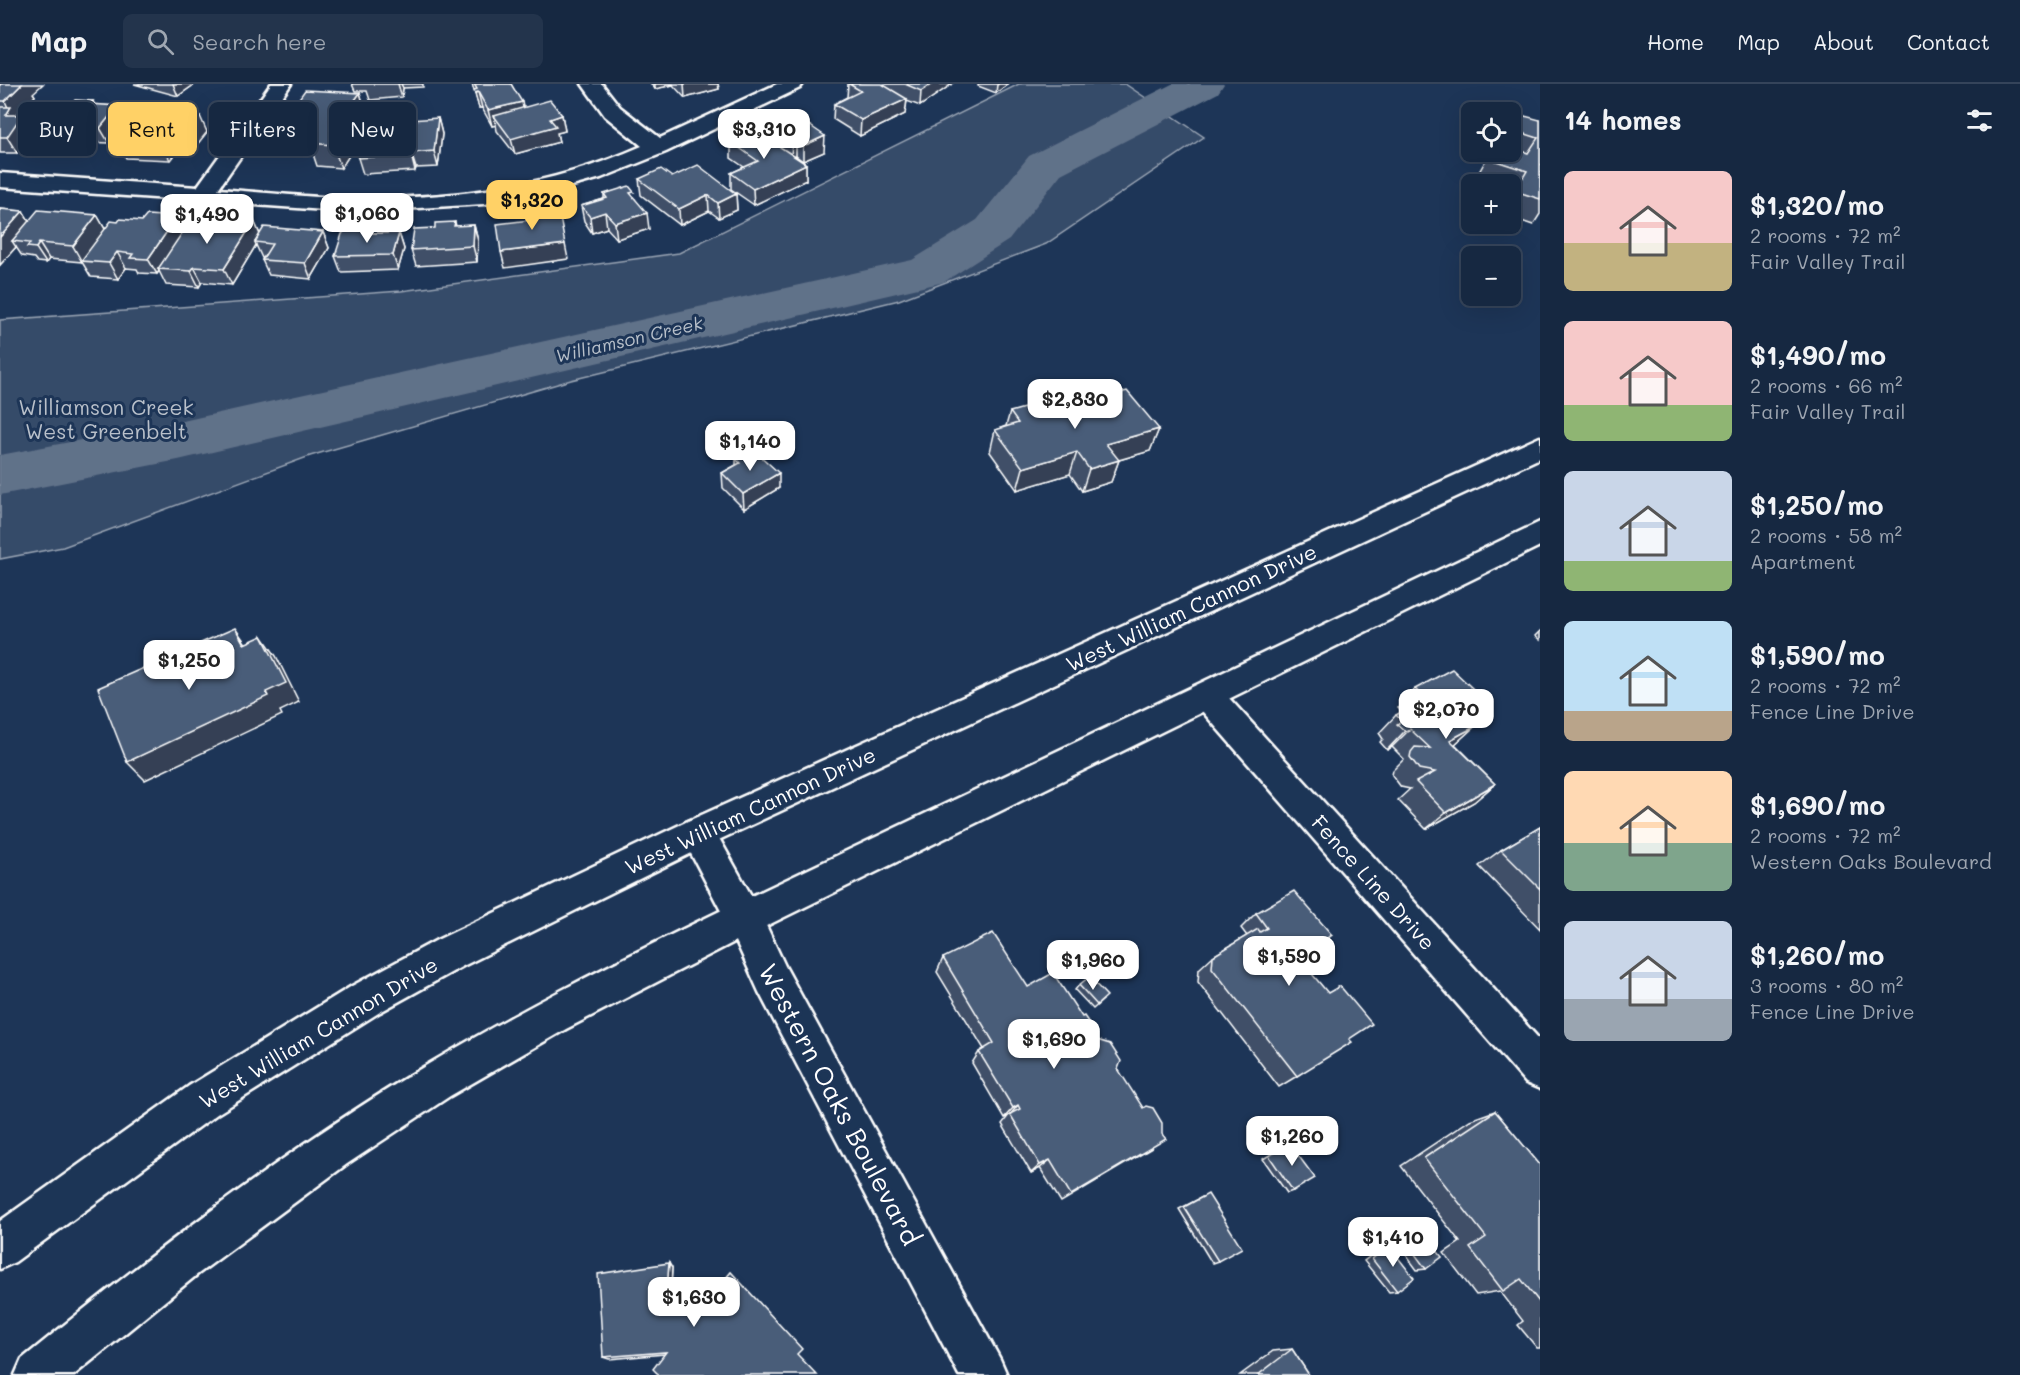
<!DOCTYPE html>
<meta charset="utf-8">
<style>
:root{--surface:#162841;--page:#23344c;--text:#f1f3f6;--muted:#9ea6b1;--line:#35445a;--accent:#ffd166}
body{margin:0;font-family:Mali,sans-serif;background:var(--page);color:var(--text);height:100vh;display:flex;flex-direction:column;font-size:22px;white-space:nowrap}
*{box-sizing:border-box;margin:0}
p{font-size:20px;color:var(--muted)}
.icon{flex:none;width:33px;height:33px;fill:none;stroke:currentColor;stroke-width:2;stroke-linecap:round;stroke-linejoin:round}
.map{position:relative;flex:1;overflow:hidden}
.drawer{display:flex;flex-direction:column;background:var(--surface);width:480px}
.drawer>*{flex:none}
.top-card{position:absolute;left:18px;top:18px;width:570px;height:54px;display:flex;gap:12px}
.buttons{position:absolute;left:1461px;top:18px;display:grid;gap:12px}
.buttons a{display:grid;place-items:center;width:60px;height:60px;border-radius:9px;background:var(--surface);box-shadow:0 6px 24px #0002,0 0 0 2px var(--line);font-size:30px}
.price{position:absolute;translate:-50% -51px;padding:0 14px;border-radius:12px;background:#fff;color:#222;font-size:20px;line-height:39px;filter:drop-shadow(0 2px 3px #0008)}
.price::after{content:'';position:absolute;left:50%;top:36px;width:18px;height:14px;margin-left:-9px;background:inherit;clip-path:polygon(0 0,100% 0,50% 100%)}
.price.on{background:var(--accent);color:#111}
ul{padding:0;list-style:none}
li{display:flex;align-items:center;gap:18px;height:150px;padding:0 24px}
li span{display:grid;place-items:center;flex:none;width:168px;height:120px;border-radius:9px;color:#555}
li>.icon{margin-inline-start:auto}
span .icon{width:72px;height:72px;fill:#fffc;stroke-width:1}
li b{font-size:26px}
h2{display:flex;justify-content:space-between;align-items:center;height:72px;padding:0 24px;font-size:26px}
.tag{padding:0 21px;border-radius:9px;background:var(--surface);box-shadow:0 6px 24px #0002,0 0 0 2px var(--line);font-size:21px;line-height:54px}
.tag.on{background:var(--accent);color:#111}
header{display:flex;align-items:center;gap:36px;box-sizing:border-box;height:84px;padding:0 30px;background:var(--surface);border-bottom:2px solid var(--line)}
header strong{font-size:28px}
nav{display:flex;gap:33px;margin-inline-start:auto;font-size:21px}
.search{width:420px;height:54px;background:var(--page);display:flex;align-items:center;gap:15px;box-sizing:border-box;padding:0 21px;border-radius:9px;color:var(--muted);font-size:22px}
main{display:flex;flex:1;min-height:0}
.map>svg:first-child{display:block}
.green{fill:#364b69;stroke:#9aa5b4;stroke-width:1.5}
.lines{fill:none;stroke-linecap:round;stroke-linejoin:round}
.river{fill:#617289;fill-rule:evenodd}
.minor-casing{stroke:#fff;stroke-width:5}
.secondary-casing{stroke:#fff;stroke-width:5}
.minor{fill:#1d3557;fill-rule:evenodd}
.secondary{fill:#1d3557;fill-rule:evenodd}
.wall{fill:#405068;stroke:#fff;stroke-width:1.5}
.shaded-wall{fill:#344155;stroke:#fff;stroke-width:1.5}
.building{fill:#4a5d79;stroke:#fff;stroke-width:1.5}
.labels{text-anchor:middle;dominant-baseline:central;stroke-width:6;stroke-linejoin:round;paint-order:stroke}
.far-water-label{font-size:18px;font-style:italic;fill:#b8c0ca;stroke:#1d3557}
.park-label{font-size:21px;fill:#b9c0ca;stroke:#1d3557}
.street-label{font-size:21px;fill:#fff;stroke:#1d3557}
.near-street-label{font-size:26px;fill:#fff;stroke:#1d3557}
</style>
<header>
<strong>Map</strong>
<div class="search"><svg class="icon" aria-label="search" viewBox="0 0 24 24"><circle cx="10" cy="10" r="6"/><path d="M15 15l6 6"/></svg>Search here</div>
<nav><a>Home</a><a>Map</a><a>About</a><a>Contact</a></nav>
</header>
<main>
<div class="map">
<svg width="1540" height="1291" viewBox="0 0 1540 1291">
<rect width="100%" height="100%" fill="#1d3557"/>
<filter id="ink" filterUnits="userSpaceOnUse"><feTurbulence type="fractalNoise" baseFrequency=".0167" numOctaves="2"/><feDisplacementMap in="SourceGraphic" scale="12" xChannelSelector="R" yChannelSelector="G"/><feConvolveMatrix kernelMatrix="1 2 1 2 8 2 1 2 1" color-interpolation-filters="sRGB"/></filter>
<g filter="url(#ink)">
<path class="green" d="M1019,0H1125L1204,53L1046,160L899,216L571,296L310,372L63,463L0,475V236L401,207L679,169Z"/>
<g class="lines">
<path class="river" d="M1172,0H1224L1218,9L1061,90L1009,156L944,198L178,376L0,411V371L178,338L912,176L977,136L1029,72Z"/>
<defs>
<g id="minor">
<path d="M271,0H291L218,105C263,108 309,114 354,114C455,115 550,103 642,62L605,32L582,0H602L620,23L660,54L777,0H803L800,4L666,68L601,94L536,112L484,120L353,128L0,103V89L197,103Z"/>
<path d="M1207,598L1218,602L1540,956V1005L1526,999L1196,620L1191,611L1196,602Z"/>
<path d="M698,733L710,738L757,822L785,882L1000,1275L1007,1291H959L759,908L731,846L686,760L680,749L686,738Z"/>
</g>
<g id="secondary">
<path d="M1540,353V374L710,760L463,882L380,928L217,1030L15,1178L0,1185V1137L189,1002L352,902L437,856L686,738Z"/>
<path d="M1540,438V462L746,852L566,945L450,1012L347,1080L198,1190L74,1291H15L22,1275C150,1171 281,1069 422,984C519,926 619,876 720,827Z"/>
</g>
</defs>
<use href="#minor" class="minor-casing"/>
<use href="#secondary" class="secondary-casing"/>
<use href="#minor" class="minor"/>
<use href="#secondary" class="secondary"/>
</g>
<g class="wall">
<path d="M0,0L33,9L35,12L16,31L32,46L17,69H0Z"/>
<path d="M134,0H195L178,12Z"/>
<path d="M352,0H423V3L403,4L402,13L370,16L367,7H355Z"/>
<path d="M472,0H511L523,23L562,31L565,47L557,49L559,58L515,70L497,47L496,41L492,42L482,24H479Z"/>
<path d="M651,0H718L719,5L685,14L673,1L655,5Z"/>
<path d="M848,0L884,1V0H952L920,22L907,17L905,30L860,52L833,35L834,20L847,13Z"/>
<path d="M978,0H1008L996,9L978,2Z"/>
<path d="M360,9L367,32L365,36V37L393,35L396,43L409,42L438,34L442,50L438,83L416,84L415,87L363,90L358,74L362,51L341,84L317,82L313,70L286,68L277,45Z"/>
<path d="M93,17L95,21L118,22L126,37L109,59L63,57L54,41Z"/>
<path d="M197,32L207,48L192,67H177L170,76L126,74L118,58Z"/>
<path d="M1540,36V130L1533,141L1510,133V114L1513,110L1510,109V100H1485L1474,97L1487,74L1510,68V40Z"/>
<path d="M768,41L824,68L803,77L796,72H794L806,80V96L754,121L731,105V89L744,83L731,74V58L768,55Z"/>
<path d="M672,93L736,110L737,126L719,134L709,127L680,141L641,111L639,95Z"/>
<path d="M604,110L635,115L649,145L617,155L607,144L592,149L584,137L581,122L604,115Z"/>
<path d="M0,125L23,127L29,137L97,131L105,145L184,146L197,140L220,138L254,137L260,150L323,148L329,164L311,195L269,191L262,176L263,174H262L256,161L232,201L202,198L199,203L166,201L159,187L157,190L139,189L137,185L126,184L118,195L91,193L82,178L49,175L46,179L37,178L34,174L22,172L16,163L0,181Z"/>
<path d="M455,138L456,142L474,141L478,157L477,178L416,182L411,166L435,144Z"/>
<path d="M372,149H399L404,165L398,186L341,188L335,172Z"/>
<path d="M1010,328L1159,345L1150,367L1119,376L1111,398L1082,407L1070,390L1017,406L990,368L995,346L1006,342Z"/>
<path d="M736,375L779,404L744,425L723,404L722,389L736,381Z"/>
<path d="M1540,547V556L1535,552Z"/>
<path d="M1415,605L1470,639L1474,643L1455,660L1495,700L1474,718L1426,745L1398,716L1410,705L1401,703L1392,691L1393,686L1404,675L1392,663L1387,666L1380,658L1383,655L1379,649L1396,631L1402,628L1398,624Z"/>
<path d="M1540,743V845L1479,782L1501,766Z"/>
<path d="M1256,829L1315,865L1299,874L1349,955L1297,992L1279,1003L1198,898L1199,885L1213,872L1247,852L1241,844Z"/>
<path d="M943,874L1028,903L1091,947L1118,985L1152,1064L1061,1118L1040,1084L1031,1089L1002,1040L1009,1031L1004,1034L972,979L979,968L984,965L937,888Z"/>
<path d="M1079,901L1103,916L1093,925L1075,906Z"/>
<path d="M1495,1027L1540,1081V1264H1537L1518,1241L1523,1237L1500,1207L1476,1211L1444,1169L1460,1158L1401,1082L1470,1036Z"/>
<path d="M1289,1059L1293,1107L1287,1109L1263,1075Z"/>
<path d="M1202,1113L1218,1177L1212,1179L1179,1125Z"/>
<path d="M1419,1143L1426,1185L1417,1186L1395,1156L1411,1145Z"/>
<path d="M1389,1162L1397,1207L1389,1208L1364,1177L1381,1164Z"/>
<path d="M672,1184L670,1220L698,1227L665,1270L609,1275L603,1273Z"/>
<path d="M1292,1265L1309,1291H1240L1273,1267Z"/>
</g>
<g class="shaded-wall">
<path d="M22,0H43L33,9L35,12L16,31H22L32,46L17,69L7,53L6,31L9,26L5,17Z"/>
<path d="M173,0H195L178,12Z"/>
<path d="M398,0H401L403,4L402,13Z"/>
<path d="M655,0H673V1L655,5Z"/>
<path d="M684,0H718L719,5L685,14Z"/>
<path d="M932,0H952L920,22L921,7Z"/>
<path d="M999,0H1008L996,9L997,1Z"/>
<path d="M478,8L482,24H479L475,9Z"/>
<path d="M360,9L367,32L365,36L367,44L341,84L333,61L352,20Z"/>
<path d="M907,15L905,30L860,52L861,36Z"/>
<path d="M522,18L525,34L494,32L496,41L492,42L488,26Z"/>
<path d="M191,20L198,34L200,32L207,48L192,67L184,52L183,31Z"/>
<path d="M118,22L126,37L109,59L100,44Z"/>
<path d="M562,31L565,47L557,49L559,58L515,70L511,55L550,35Z"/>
<path d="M438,34L442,50L438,83L434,67Z"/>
<path d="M170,51L177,67L170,76L162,61Z"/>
<path d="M825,52L824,68L803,77V62Z"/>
<path d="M796,56V72L791,74L792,58Z"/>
<path d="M411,69L416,84L415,87L411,71Z"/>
<path d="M806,80V96L754,121L753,105Z"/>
<path d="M736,110L737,126L719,134L718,119Z"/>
<path d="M708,111L709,127L680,141L679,125Z"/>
<path d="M23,127L33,143L12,157L16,163L0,181V153Z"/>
<path d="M605,128L607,144L592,149L590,133Z"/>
<path d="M647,129L649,145L617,155L615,139Z"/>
<path d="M97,131L106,147L82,178L73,162Z"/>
<path d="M177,133L185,148L158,185L159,187L157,190L148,175Z"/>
<path d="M254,137L261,153L255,158L256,161L232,201L224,185Z"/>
<path d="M474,141L478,157L477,178L473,162Z"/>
<path d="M323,148L329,164L311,195L305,179Z"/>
<path d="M399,149L404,165L398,186L393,171Z"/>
<path d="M39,159L49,175L46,179L36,164Z"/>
<path d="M565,160L568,175L505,184L501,168Z"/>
<path d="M117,168L126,184L118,195L109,179Z"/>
<path d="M194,183L202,198L199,203L191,187Z"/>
<path d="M1159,345L1150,367L1098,382L1106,360Z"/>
<path d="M1077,368L1070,390L1017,406L1023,384Z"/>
<path d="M1119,376L1111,398L1082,407L1089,385Z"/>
<path d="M779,389V404L744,425L743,410Z"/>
<path d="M235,544L249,564L244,560Z"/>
<path d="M262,552L276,572L299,618L280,627L282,631L145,696L127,678L266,608Z"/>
<path d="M1489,620L1469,639L1464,634Z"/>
<path d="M1474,643L1454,661L1450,656Z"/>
<path d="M1410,645L1392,663L1387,666L1405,647Z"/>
<path d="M1495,700L1474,718L1426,745L1446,729Z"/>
<path d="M1332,851L1315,865L1281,885L1297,872Z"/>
<path d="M1018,1021L1010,1031L1004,1034L1013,1024Z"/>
<path d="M1050,1076L1040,1084L1031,1089L1040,1081Z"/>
<path d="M669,1179L672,1184L670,1223L666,1219Z"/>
</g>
<g class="building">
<path d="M0,0H22L5,17H0Z"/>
<path d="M474,0H511L522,18L488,26L478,8L475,9L474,6L477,5Z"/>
<path d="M849,0H882L907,15L861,36L834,20L861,7Z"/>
<path d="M905,0H932L921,7Z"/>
<path d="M305,6L360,9L352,20L360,21L333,61L309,59L316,48L277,45Z"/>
<path d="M75,16L93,17L90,20L118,22L100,44L54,41Z"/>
<path d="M550,16L562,31L550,35L556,42L511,55L494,32Z"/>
<path d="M167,18L191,20L183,31L200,32L184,52L170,51L162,61L118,58L147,22L164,23Z"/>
<path d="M0,23H11L6,31H22L7,53H0Z"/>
<path d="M793,30L825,52L803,62L796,56L792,58L768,41Z"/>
<path d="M1517,30L1540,36V115L1515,107L1527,87L1487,74L1491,68H1510V63L1528,69L1538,54L1510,45V40Z"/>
<path d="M438,34L434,67L411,69V71L358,74L365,37L393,35L392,43L409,42L410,36Z"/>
<path d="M756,47L806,80L753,105L731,89L758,77L731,58Z"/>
<path d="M698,81L736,110L718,119L708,111L679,125L639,95L661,85L672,93Z"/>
<path d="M629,102L634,108L630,109L647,129L615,139L605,128L590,133L581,122L607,114L604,110Z"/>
<path d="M558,123L565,160L501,168L497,140L529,136L527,127Z"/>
<path d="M0,125L23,127L0,153Z"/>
<path d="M38,126L97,131L73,162L39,159L36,164L27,163L30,159L12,157Z"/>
<path d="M147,131L177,133L148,175L130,174L133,170L117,168L109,179L81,177L111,137L118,138L120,135L142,137Z"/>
<path d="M222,135L254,137L224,185L194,183L191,187L158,185L188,140H197L200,137L220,138Z"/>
<path d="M455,138L454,142L474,141L473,162L411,166L414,145L435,144V139Z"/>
<path d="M264,143L323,148L305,179L262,176L272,160L255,158Z"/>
<path d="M345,146H371L370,149H399L393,171L335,172L342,150Z"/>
<path d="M1127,307L1159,345L1106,360L1119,376L1089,385L1077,368L1023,384L995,346L1018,339L1010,328L1052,316L1060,326Z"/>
<path d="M754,366L779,389L743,410L722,389L740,379L736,375Z"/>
<path d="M235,544L244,560L262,552L286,599L266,608L268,612L127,678L98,604Z"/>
<path d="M1452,585L1489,620L1464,634L1474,643L1450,656L1495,700L1446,729L1416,698L1435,688L1419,685L1410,673L1411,668L1415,663L1430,664L1410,645L1405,647L1397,640L1402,637L1396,631L1426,615L1415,605Z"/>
<path d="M1540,743V805L1501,766Z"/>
<path d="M1294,807L1332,851L1297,872L1328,909L1340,902L1372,940L1349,955L1352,958L1297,992L1212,884L1213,872L1258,845L1260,848L1267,844L1256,829Z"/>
<path d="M993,849L1028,903L1053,889L1082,933L1084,932L1093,945L1091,946L1097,956L1110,960L1121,977L1118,985L1143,1024L1146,1022L1153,1024L1162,1039V1050L1166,1055L1071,1111L1050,1076L1040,1081L1010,1030L1020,1025L1018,1021L1013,1024L979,968L994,959L943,874Z"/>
<path d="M1089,893L1107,912L1097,921L1079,901Z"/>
<path d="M1495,1027L1540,1081V1219L1521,1195L1503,1207L1470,1164L1486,1153L1424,1074Z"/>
<path d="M1289,1059L1315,1094L1293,1107L1269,1072Z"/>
<path d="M1208,1110L1242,1164L1218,1177L1184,1123Z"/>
<path d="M1419,1143L1442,1173L1426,1185L1403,1154Z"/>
<path d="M1389,1162L1414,1194L1397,1207L1372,1175Z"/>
<path d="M669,1179L666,1219L698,1227L731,1188L802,1265L797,1270L817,1291H659L653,1285L666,1268L603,1273L598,1190Z"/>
<path d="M1292,1265L1309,1291H1258Z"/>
</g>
</g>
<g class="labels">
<g class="far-water-label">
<text transform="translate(629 255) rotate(-13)">Williamson Creek</text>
</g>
<g class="park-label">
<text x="106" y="322">Williamson Creek<tspan x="106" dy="24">West Greenbelt</tspan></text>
</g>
<g class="street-label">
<text transform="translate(1191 523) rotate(-25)">West William Cannon Drive</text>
<text transform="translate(750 726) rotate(-25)">West William Cannon Drive</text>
<text transform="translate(1374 798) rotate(48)">Fence Line Drive</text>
<text transform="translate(318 948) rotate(-31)">West William Cannon Drive</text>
</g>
<g class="near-street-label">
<text transform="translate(840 1020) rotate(62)">Western Oaks Boulevard</text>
</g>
</g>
</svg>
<div class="buttons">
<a><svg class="icon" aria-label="locate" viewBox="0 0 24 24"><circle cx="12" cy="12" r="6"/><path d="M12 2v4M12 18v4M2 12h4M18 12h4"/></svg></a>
<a>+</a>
<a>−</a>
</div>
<b class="price" style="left:764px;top:76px">$3,310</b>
<b class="price on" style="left:532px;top:147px">$1,320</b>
<b class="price" style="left:367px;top:160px">$1,060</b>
<b class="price" style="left:207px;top:161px">$1,490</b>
<b class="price" style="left:1075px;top:346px">$2,830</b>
<b class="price" style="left:750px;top:388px">$1,140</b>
<b class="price" style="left:189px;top:607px">$1,250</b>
<b class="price" style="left:1446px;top:656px">$2,070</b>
<b class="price" style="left:1289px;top:903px">$1,590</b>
<b class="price" style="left:1093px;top:907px">$1,960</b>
<b class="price" style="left:1054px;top:986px">$1,690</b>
<b class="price" style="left:1292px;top:1083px">$1,260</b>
<b class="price" style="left:1393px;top:1184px">$1,410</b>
<b class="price" style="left:694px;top:1244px">$1,630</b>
<div class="top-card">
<a class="tag">Buy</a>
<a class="tag on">Rent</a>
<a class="tag">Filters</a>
<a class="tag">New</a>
</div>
</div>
<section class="drawer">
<h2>14 homes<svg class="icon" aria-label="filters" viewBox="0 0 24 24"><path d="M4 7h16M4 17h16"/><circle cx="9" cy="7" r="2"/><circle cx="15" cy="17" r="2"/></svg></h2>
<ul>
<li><span style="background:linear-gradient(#f6c9c9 60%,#c2b280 0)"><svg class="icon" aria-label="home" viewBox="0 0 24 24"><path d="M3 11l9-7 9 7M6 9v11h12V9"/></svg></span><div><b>$1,320/mo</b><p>2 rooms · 72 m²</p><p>Fair Valley Trail</p></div></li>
<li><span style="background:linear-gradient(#f6c9c9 70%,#8fb573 0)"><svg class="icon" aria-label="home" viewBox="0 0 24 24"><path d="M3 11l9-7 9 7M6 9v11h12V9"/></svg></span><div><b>$1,490/mo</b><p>2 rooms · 66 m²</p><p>Fair Valley Trail</p></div></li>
<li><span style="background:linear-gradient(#c9d6e8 75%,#8fb573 0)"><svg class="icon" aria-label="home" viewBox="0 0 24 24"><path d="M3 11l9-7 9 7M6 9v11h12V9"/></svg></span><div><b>$1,250/mo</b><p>2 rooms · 58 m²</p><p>Apartment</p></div></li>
<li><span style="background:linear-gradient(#bfe0f5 75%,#b9a48a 0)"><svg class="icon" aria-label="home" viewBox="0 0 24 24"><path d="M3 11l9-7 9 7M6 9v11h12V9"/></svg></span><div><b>$1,590/mo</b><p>2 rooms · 72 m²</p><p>Fence Line Drive</p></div></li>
<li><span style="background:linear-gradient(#ffd9b3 60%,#7fa58c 0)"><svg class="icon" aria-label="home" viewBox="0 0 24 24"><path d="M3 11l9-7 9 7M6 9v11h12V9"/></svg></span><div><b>$1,690/mo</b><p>2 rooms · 72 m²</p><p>Western Oaks Boulevard</p></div></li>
<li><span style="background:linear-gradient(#c9d6e8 65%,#9aa5b1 0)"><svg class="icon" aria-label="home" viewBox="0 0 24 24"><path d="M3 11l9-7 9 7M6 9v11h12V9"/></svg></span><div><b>$1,260/mo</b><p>3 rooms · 80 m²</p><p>Fence Line Drive</p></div></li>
</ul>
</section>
</main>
